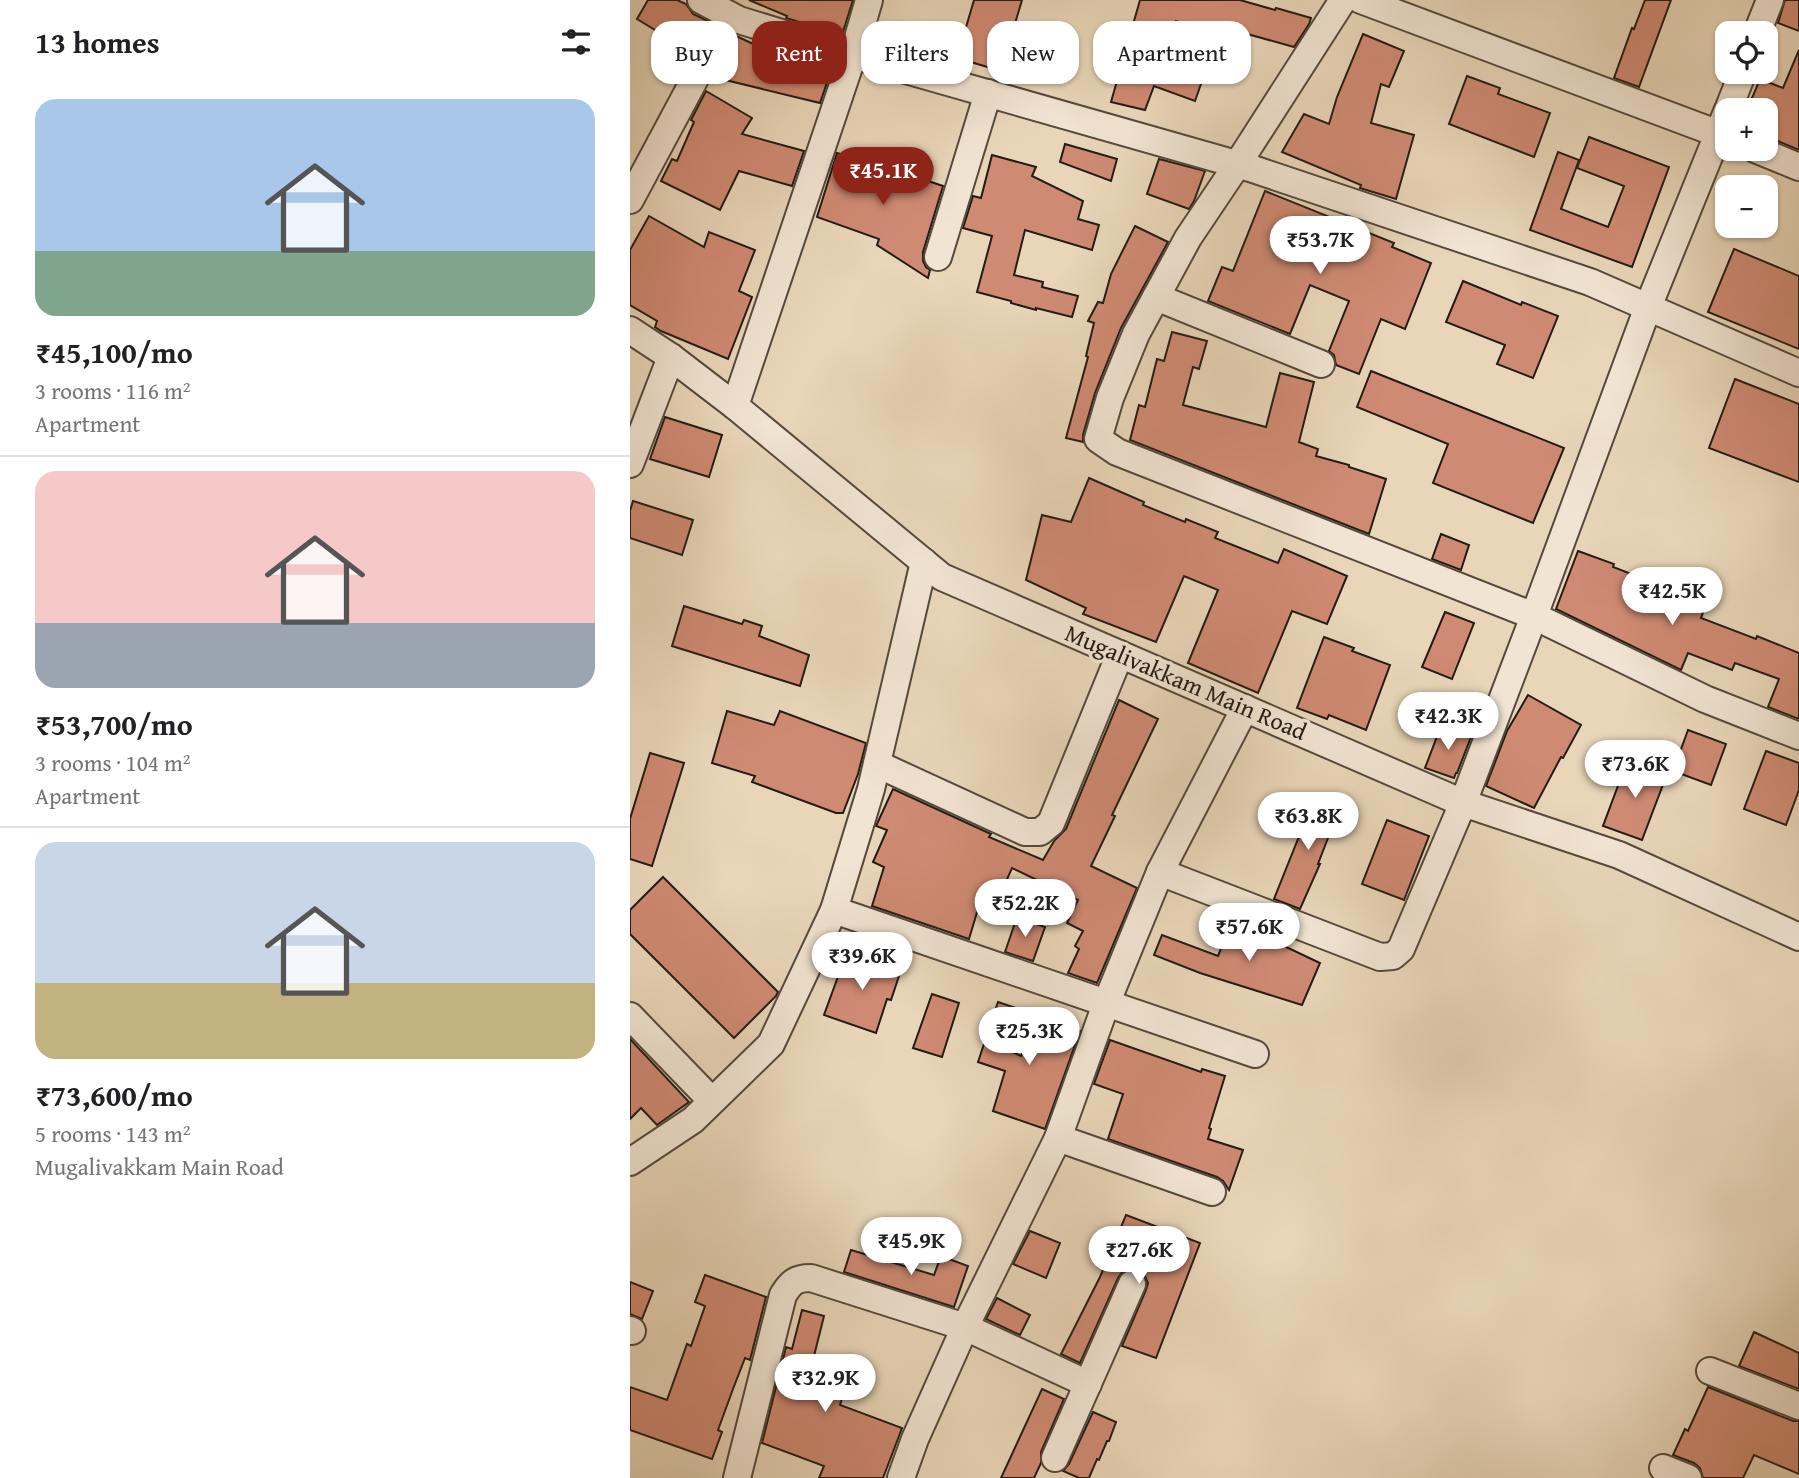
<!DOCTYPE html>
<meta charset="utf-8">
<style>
:root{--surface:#fff;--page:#f6f6f6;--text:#202124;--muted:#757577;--line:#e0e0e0;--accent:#8f2418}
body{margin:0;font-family:"Gentium Book Plus",serif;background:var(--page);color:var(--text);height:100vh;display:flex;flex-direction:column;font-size:26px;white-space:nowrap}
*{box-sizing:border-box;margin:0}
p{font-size:23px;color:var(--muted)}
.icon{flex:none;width:38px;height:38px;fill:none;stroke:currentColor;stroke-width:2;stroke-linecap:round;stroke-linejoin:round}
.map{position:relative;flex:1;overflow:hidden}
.drawer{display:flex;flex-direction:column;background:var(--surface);width:630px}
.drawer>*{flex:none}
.hud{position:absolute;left:21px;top:21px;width:665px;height:63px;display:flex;gap:14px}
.controls{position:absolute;left:1085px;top:21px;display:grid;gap:14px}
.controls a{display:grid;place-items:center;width:63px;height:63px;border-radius:14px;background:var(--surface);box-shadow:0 2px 5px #0004;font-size:35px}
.price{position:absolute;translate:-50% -60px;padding:0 16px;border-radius:24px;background:#fff;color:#222;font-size:23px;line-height:46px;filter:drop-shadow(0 2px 4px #0008)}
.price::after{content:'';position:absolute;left:50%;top:42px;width:21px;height:16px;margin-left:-10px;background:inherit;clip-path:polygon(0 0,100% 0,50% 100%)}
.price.on{background:var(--accent);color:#fff}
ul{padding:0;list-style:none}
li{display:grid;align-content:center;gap:14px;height:371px;padding:0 35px}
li+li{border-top:2px solid var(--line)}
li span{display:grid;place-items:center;height:217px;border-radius:21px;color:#555}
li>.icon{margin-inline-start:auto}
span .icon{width:126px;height:126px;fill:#fffc;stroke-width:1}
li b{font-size:30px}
h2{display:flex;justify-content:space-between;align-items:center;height:84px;padding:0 35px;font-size:30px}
.chip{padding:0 24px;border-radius:21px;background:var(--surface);box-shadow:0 2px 5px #0004;font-size:24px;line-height:63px}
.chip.on{background:var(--accent);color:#fff}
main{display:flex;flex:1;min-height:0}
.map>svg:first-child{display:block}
.building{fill:#cf8a73;stroke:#231c13;stroke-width:2}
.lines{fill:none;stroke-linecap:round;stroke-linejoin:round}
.minor-casing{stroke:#544a3c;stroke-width:30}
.minor{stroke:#f1e4d2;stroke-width:26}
.labels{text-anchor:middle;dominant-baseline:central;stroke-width:7;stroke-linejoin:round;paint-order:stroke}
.street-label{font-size:24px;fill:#231c13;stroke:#f1e4d2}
</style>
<main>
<section class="drawer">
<h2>13 homes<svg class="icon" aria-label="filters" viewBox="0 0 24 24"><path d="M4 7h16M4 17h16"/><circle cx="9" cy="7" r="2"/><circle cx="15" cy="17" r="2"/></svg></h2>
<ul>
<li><span style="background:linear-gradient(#a9c7e8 70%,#7fa58c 0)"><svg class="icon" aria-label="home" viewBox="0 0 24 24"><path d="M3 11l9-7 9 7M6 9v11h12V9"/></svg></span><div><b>₹45,100/mo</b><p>3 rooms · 116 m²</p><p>Apartment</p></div></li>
<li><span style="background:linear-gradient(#f6c9c9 70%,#9aa5b1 0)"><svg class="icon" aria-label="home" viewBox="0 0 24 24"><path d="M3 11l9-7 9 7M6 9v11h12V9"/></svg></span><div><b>₹53,700/mo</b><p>3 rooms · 104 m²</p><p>Apartment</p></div></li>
<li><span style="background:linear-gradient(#c9d6e8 65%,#c2b280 0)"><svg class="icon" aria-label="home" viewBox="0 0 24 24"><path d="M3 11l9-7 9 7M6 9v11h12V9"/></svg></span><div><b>₹73,600/mo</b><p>5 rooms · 143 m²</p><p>Mugalivakkam Main Road</p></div></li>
</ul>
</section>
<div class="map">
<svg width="1169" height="1478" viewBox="0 0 1169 1478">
<rect width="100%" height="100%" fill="#e9d6b9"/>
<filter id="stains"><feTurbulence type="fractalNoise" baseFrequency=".00286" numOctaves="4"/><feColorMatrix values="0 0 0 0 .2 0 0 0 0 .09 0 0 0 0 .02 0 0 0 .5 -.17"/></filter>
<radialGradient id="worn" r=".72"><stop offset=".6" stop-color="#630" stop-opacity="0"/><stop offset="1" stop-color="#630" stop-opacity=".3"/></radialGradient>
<g class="building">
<path d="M18,0H47L56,4L63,14L78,21L63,48L30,33L7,19Z"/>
<path d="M119,0H223L212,35L156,18L157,16Z"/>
<path d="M344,0H392L371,71L327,58Z"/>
<path d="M510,0H610L645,10L646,8L681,18L679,24L664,47L592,27L587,39L546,21L534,56L573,71V78L565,101L524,86L515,110L481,102Z"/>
<path d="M1015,0H1041L1009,87L984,78L1002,28L1004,29Z"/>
<path d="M1155,0H1169V31L1148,23Z"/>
<path d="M733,34L774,51L759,87L751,84L741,123L784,135L766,199L730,188L731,185L652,152L674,114L699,124L707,97Z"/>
<path d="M106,36L147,55L149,49L203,65L190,103L83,77Z"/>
<path d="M1169,50V150L1136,136V110H1117L1130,79L1153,88Z"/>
<path d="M837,76L870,88L868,94L920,113L904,157L819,124Z"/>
<path d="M76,91L122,118L112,134L174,151L162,186L109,171L90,210L31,181L42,159L47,161L64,122L61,120Z"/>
<path d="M959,137L1039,167L1002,267L900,230L928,152L949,160L931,209L978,227L994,186L947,168Z"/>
<path d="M435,144L487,159L481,181L430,162Z"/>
<path d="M207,153L270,175L271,172L313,186L293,252V261L296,267L300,270L298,278L247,245L249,239L187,217Z"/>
<path d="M362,155L406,167L402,176L453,201L448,219L469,225L462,250L395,230L384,275L413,282L412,287L448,296L442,317L406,308V310L381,303V301L347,292L362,236L333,228L343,196L351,198Z"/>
<path d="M529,159L575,171L564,201L559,209L517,194Z"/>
<path d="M635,191L764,243L762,247L801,263L775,329L751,319L729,374L706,365L704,355L699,351L719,301L680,285L660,334L578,301L592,267L603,271Z"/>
<path d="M19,216L74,247L79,232L125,250L109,291L122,297L98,359L31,331L25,327L27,321L0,305V250Z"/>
<path d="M505,226L538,242L491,328L465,393L453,435V442L436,438L458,357L456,356L464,323L458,321L468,302L473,303L481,274Z"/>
<path d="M1104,249L1169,276V349L1078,312Z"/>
<path d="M833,281L891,305L892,302L928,316L903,378L867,364L875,345L816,322Z"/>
<path d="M542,332L577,341L569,369L563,367L553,405L636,427L650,373L684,382L669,442L688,449L686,456L719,465V467L756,479L739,534L500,440L509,405L515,407L527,359L534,361Z"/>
<path d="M741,371L934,448L903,523L803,483L818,444L727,407Z"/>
<path d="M1105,379L1169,404V482L1079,448Z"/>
<path d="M35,417L92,435L79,477L20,459Z"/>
<path d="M459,478L514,502L513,505L555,522L556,519L588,532L585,538L648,563L654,549L717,576L697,624L662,611L628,693L558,663L588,590L554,576L526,642L453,614L456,608L396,580L412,515L441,522Z"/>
<path d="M3,501L63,520L52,555L0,538V511Z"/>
<path d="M811,534L839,545L831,570L802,559Z"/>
<path d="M948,551L984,564L983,567L1022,582L1020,587L1075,607L1071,618L1126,639L1127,636L1169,653V719L1138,707L1149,679L1105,663L1102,670L1058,653L1051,670L926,609Z"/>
<path d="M54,606L112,624L114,620L132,626L129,636L179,655L170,686L42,646Z"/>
<path d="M815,612L844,623L822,679L792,667Z"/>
<path d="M694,637L724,648L722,651L760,665L736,730L699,715L697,719L667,708Z"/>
<path d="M898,695L951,725L933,758L931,757L904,808L856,786L877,731Z"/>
<path d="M489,700L528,719L482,815L485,816L461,866L507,888L467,983L438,973L449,949L445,946L453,931L437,923L448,900L382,868L365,906L351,899L339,939L242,906L254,867L243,862L257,830L246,826L263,789L361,834L359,837L413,860L424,841L436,829Z"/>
<path d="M97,711L144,725L150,711L236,743L228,774L213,813H206L122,782L125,776L82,763Z"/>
<path d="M811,726L841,737L827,773H826L824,778L795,768Z"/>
<path d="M1058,730L1096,744L1081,785L1043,771Z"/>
<path d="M1136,751L1169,763V790L1156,825L1114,809Z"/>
<path d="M20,753L54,763L22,866L0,859V819Z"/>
<path d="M998,759L1037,774L1012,840L973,826Z"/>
<path d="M686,794L711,804L688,864H690L670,909L644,899Z"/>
<path d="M757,820L799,836L774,900L732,884Z"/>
<path d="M33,877L148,992L146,996L104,1038L0,934V910Z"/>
<path d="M387,917L415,927L403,961L375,952Z"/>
<path d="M602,922L630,935L632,928L658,938L654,946L690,963L672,1005L570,973L524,955L532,935L588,956Z"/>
<path d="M217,952L271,970L261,1000L257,999L246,1033L194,1015Z"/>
<path d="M302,994L329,1003L312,1057L283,1048Z"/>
<path d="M368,1002L386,1008L371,1047L391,1056L410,1017L450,1031L415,1129L363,1111L375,1071L348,1062Z"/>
<path d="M0,1039L59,1102L27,1125L11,1108L0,1119Z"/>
<path d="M480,1040L571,1072L572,1069L595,1076L579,1128L581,1129L578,1139L613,1150L599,1190L593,1181L587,1177L478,1139L493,1094L464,1084Z"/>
<path d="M496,1215L570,1243L526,1358L492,1346L516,1290L518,1283L514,1274L508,1269L501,1268L493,1271L488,1278L450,1363L431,1354L470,1277Z"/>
<path d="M400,1231L430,1243L416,1278L383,1264Z"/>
<path d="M221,1250L304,1275L311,1256L338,1266L324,1307L214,1272Z"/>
<path d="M75,1275L136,1297L120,1360L115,1358L103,1389L88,1430L92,1432L82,1459L0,1430V1387L37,1400L57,1344L61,1346L75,1306L65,1302Z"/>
<path d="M0,1282L23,1291L12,1319L0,1314Z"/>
<path d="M367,1298L400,1315L390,1335L356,1319Z"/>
<path d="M172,1310L194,1316L184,1356L221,1368L210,1405L272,1428L253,1478H189L194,1466L132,1443L156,1347L162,1349Z"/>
<path d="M1124,1332L1169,1353V1389L1109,1366Z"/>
<path d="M1078,1387L1163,1421H1169V1474L1124,1455L1113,1478H1073L1070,1468L1064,1463L1043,1455L1055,1429L1058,1431Z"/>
<path d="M412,1389L434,1399L411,1452V1463L404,1478H371Z"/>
<path d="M463,1412L486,1422L479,1441H477L469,1460L467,1459L459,1478H449L433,1471L439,1464Z"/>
</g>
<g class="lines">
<defs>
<g id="minor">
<path d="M71,0L109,20L223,55L620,168L960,282L1169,373"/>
<path d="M713,0L607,165L558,238L506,334L480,398L468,439L487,452L904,616L1075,699L1169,736"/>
<path d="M731,0L1097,137"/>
<path d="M1127,33L1140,0"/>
<path d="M1098,110L1113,72"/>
<path d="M1125,149L1169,167"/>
<path d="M0,200L99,15"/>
<path d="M308,257L358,93"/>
<path d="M526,297L691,364"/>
<path d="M0,330L41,357L105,406L312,577L833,803L989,855L1169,937"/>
<path d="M105,406L223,55L239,0"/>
<path d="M0,464L41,357"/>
<path d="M247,764L395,832H410L421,823L490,654"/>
<path d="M530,872L750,957L763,956L771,949L833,803L904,616L1018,307L1097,112"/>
<path d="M204,910L625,1054"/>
<path d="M0,1016L82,1101"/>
<path d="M428,1138L582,1192"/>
<path d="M0,1162L63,1120L141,1044L204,910L241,789L294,562"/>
<path d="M0,1330L2,1331"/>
<path d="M1080,1371L1169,1406"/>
<path d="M425,1458L502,1284"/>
<path d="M1033,1468L1058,1478"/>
<path d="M107,1478L153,1295C161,1282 166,1278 181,1278L335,1327L458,1384"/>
<path d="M271,1478L285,1439L335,1327L428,1138L476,1004L530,872L615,708"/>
</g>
</defs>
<use href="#minor" class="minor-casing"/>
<use href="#minor" class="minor"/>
</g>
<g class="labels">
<g class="street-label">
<text transform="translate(556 682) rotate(23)">Mugalivakkam Main Road</text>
</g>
</g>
<rect width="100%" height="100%" filter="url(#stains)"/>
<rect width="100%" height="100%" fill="url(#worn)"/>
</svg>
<div class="controls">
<a><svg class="icon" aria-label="locate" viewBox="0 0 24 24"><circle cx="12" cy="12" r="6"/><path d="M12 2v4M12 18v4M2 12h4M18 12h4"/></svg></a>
<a>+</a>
<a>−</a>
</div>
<b class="price on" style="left:253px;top:207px">₹45.1K</b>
<b class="price" style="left:690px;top:276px">₹53.7K</b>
<b class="price" style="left:1042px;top:627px">₹42.5K</b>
<b class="price" style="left:818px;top:752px">₹42.3K</b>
<b class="price" style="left:1005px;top:800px">₹73.6K</b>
<b class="price" style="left:678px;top:852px">₹63.8K</b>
<b class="price" style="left:395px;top:939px">₹52.2K</b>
<b class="price" style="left:619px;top:963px">₹57.6K</b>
<b class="price" style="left:232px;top:992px">₹39.6K</b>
<b class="price" style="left:399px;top:1067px">₹25.3K</b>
<b class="price" style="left:281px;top:1277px">₹45.9K</b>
<b class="price" style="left:509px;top:1286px">₹27.6K</b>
<b class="price" style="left:195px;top:1414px">₹32.9K</b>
<div class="hud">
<a class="chip">Buy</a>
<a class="chip on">Rent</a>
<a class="chip">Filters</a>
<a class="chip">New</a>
<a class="chip">Apartment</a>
</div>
</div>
</main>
